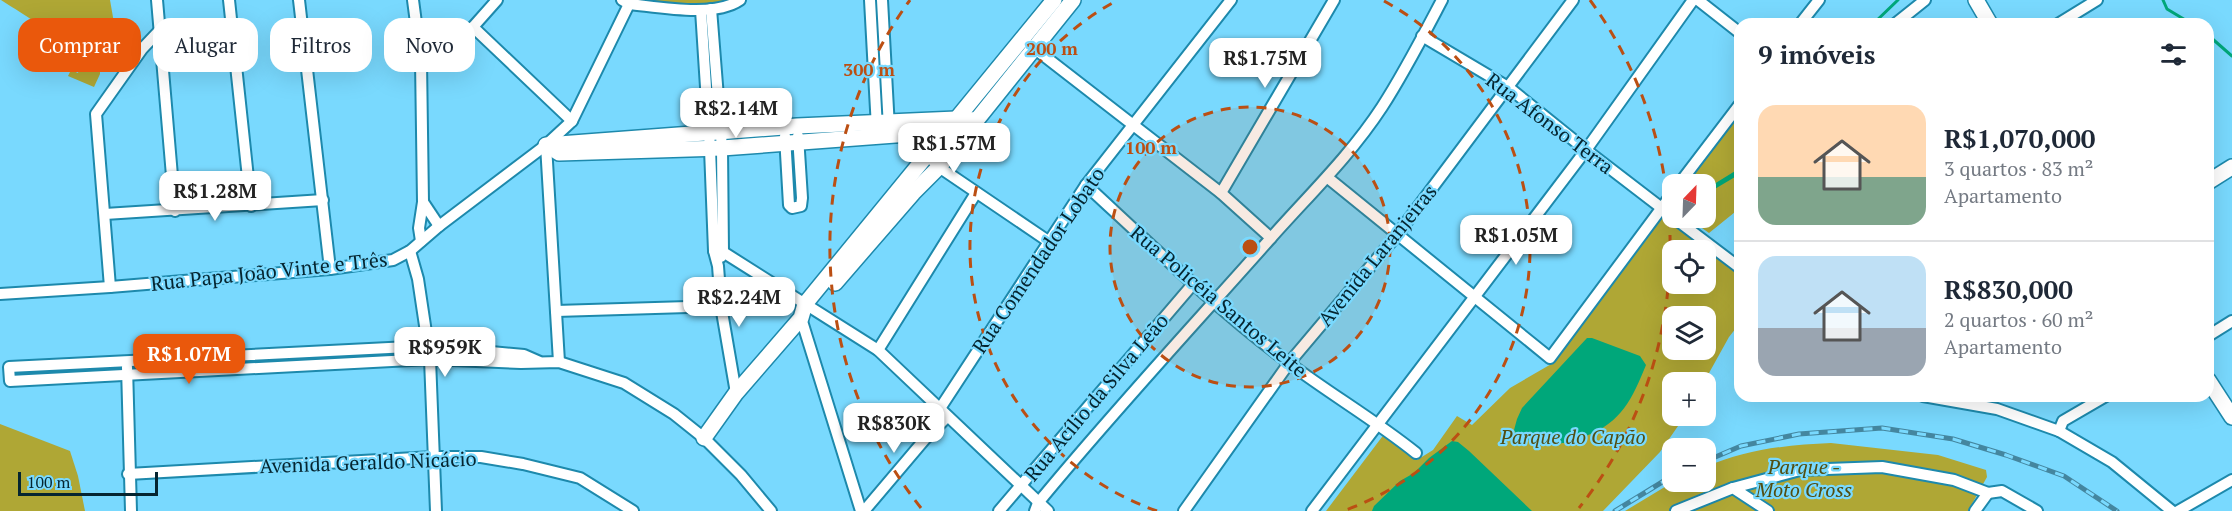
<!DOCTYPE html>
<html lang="pt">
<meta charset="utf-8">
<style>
:root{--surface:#fff;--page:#f6f6f7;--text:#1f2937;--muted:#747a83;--line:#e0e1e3;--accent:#ea580c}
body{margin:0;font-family:"PT Serif",serif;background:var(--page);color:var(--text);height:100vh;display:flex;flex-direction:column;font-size:22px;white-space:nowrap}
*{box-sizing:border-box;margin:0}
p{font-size:20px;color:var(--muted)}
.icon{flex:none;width:33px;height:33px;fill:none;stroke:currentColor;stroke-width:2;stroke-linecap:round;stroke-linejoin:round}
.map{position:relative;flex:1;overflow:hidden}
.sheet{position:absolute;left:1734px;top:18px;width:480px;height:384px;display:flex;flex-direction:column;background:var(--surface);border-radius:18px;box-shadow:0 6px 24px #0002}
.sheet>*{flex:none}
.hud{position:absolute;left:18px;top:18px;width:570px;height:54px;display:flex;gap:12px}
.needle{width:39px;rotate:23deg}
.fabs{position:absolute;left:1662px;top:174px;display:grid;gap:12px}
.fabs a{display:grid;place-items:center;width:54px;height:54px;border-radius:12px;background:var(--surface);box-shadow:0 6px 24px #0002;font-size:30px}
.scale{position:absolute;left:18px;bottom:15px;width:140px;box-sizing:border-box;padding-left:6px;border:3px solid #052530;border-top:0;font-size:16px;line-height:21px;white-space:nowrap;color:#052530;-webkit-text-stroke:4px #79d9fe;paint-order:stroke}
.price{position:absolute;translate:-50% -51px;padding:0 14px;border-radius:12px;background:#fff;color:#222;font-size:20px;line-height:39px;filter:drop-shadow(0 2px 3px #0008)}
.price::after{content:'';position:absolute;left:50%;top:36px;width:18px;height:14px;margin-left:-9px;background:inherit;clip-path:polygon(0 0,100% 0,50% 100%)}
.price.active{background:var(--accent);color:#fff}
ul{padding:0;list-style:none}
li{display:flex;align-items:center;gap:18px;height:150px;padding:0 24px}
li+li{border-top:2px solid var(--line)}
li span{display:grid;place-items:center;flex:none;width:168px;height:120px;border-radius:18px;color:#555}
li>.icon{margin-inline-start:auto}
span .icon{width:72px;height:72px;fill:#fffc;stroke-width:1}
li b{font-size:26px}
h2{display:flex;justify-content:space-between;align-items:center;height:72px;padding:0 24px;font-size:26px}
.tag{padding:0 21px;border-radius:18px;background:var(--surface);box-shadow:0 6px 24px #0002;font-size:21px;line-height:54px}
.tag.active{background:var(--accent);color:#fff}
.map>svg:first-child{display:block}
.green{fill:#afa735;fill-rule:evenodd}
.water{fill:#00a77a}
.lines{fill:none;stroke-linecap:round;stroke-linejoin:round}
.stream{stroke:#00a77a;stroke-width:3}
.street-casing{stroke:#1d89ac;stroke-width:14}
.secondary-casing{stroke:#1d89ac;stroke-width:18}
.street{stroke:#fff;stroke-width:10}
.secondary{stroke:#fff;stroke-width:15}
.rail-casing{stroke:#44869f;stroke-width:5}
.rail{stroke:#79d9fe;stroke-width:3;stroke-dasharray:9;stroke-linecap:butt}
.ring{fill:none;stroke:#bb4f13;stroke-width:3;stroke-dasharray:10 8}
.labels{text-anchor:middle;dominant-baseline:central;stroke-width:4.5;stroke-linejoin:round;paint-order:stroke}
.street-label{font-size:20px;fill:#052530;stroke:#79d9fe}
.park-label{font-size:20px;font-style:italic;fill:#524e11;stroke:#79d9fe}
.centre{fill:#bb4f13;stroke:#79d9fe;stroke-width:3}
.ring-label{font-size:18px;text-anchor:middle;font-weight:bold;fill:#bb4f13;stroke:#79d9fe;stroke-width:4.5;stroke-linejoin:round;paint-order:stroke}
</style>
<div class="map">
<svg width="2232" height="511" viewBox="0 0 2232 511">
<rect width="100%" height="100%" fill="#79d9fe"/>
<g class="green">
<path d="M1,0H110L114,23L100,46V74L94,87L68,76L71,70L78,73L80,66C71,42 24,15 1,0Z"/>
<path d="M650,0H736L702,8L653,3Z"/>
<path d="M1740,113V208L1709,233L1688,218H1706V184H1687Z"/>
<path d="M1662,214L1740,274V323L1729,337L1704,382H1672V416H1685L1660,452L1603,511H1326L1385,433L1417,460L1433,450L1457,416L1472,425L1510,388L1553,363ZM1672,250H1706V284H1672ZM1672,316H1706V350H1672Z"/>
<path d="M0,424L70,451L78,476L85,511H0Z"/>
<path d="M1831,443L1938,455L1986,470L1987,477L1968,511H1625L1673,482H1706V467C1746,449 1788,445 1831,443Z"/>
</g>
<g class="water">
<path d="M1740,168V174L1708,193L1706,199V189Z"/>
<path d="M1587,338H1592L1640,356L1646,365C1632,399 1622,422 1586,436C1579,438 1571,442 1564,443C1556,444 1548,440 1541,440C1528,439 1522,445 1514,430L1517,419L1522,408Z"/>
<path d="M1452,441L1458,442L1469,451L1532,511H1372L1374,506L1400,481L1414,473L1429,458Z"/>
</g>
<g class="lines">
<g class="stream">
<path d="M2163,0L2167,9L2192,24"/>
<path d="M1873,24L1898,0"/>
<path d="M2208,35L2232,56"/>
</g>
<defs>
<g id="street">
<path d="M157,0L175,211"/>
<path d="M229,0L251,206"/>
<path d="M299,0L330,269"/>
<path d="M413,0L421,61L423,202L419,228L421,241"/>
<path d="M622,0L629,4C659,7 714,18 740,0"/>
<path d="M870,0L877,128"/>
<path d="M882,0L889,128"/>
<path d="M1698,0L1740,33"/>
<path d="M711,9L722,148L723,252L721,257"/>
<path d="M701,10L710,149L714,251L718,266L721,306L736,393"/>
<path d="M1800,24L1819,0"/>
<path d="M1895,24L1925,0"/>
<path d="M2058,24L2097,0"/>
<path d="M473,27L572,121"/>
<path d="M1422,36L1508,87L1586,150L1672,216"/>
<path d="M1030,45L1221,193L1271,238"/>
<path d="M421,61L473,27L497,0"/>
<path d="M785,136L789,205L792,208L801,206L802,198L798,136"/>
<path d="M546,145L559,362"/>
<path d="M927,155L939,167L1048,241"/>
<path d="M1328,178L1550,358L1672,194"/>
<path d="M1679,184L1740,104"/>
<path d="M1086,185C1152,246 1217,309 1289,363C1330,394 1375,420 1416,453"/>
<path d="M1221,193L1334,0"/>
<path d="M423,202L439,226"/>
<path d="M105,214L323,200"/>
<path d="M1674,218L1740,268"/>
<path d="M410,251L418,279L430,359L436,511"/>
<path d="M714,251L723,252L878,350L1048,511"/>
<path d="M110,287L96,114L142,49L160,30"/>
<path d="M0,294L110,287L330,269L393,260L410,251L439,226L546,145L572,121L631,0"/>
<path d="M556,311L721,306"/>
<path d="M801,318L861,511"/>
<path d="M2208,336L2232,321"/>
<path d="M878,350L976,193"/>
<path d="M540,362L524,355L429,346L9,367L10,381L430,359L521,363L559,362L624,383L674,414L704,438L741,475L771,511"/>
<path d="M127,367L131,511"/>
<path d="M1923,396L1997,409L2059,431L2112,462L2172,511"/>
<path d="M939,410L1086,185L1231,0"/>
<path d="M2059,431L2063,421L2106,396"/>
<path d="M128,474L433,457H481L523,464L580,478L633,511"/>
<path d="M1733,488L1800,470L1882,467L1954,480L1988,493"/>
<path d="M1988,493L2002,491L2037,511"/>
<path d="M864,511L925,439L947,417"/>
<path d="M999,511L1193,284"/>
<path d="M1035,511L1038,503C1112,413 1192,327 1270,239C1308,196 1350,156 1382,107C1404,73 1423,36 1442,0"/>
<path d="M1184,511L1289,363L1397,235L1573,0"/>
<path d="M1312,511L1586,150L1693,0"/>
<path d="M1676,511L1733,488L1768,511"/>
<path d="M1975,511L1988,493"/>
<path d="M2178,511L2232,480"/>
</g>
<g id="secondary">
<path d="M1976,0L1990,24"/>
<path d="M546,145L797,126L956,119L977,120"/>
<path d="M556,151L559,153L722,148L949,131H967"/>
<path d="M2208,182L2232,167"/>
<path d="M835,283L913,193L939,167L1073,0"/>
<path d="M2208,380L2232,417"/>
<path d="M704,438L736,393L801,318L805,304L1054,0"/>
</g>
</defs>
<use href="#street" class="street-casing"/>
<use href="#secondary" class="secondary-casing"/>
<use href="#street" class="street"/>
<use href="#secondary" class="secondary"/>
<defs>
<g id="rail">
<path d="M1706,461L1741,446L1799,434L1882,428L1953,439L2006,455L2064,476L2117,511"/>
<path d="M1615,511L1672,476"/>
</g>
</defs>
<use href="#rail" class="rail-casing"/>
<use href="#rail" class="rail"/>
</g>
<circle cx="1250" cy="247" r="140" fill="#bb4f13" fill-opacity=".12"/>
<g class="ring">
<circle cx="1250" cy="247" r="140"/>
<path d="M1157 511A280 280 0 0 1 1116 1M1384 1A280 280 0 0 1 1343 511"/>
<path d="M921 508A420 420 0 0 1 910 0M1590 0A420 420 0 0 1 1579 508"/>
</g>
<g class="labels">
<g class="street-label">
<text transform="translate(1550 123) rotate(37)">Rua Afonso Terra</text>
<text transform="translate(1377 255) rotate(-51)">Avenida Laranjeiras</text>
<text transform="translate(1038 260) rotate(-56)">Rua Comendador Lobato</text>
<text transform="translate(269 271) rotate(-6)">Rua Papa João Vinte e Três</text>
<text transform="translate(1219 301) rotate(40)">Rua Policéia Santos Leite</text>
<text transform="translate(1096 397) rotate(-50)">Rua Acílio da Silva Leão</text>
<text transform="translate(368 462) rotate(-2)">Avenida Geraldo Nicácio</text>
</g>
<g class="park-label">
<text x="1573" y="436">Parque do Capão</text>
<text x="1804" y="466">Parque -<tspan x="1804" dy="23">Moto Cross</tspan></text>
</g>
</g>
<circle cx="1250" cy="247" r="9" class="centre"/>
<g class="ring-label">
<text x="1052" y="55">200 m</text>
<text x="869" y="76">300 m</text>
<text x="1151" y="154">100 m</text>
</g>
</svg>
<div class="fabs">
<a><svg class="needle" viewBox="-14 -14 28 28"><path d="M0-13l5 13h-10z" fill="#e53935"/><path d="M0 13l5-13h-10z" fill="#747a83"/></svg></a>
<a><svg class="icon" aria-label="locate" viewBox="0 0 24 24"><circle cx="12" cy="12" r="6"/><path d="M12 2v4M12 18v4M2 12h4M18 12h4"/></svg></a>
<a><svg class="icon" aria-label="layers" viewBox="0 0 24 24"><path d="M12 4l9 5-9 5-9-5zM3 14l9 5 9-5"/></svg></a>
<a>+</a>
<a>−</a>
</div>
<div class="scale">100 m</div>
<b class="price" style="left:1265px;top:89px">R$1.75M</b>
<b class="price" style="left:736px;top:139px">R$2.14M</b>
<b class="price" style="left:954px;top:174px">R$1.57M</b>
<b class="price" style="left:215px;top:222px">R$1.28M</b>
<b class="price" style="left:1516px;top:266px">R$1.05M</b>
<b class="price" style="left:739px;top:328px">R$2.24M</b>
<b class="price" style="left:445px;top:378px">R$959K</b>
<b class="price active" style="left:189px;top:385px">R$1.07M</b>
<b class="price" style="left:894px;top:454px">R$830K</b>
<div class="hud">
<a class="tag active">Comprar</a>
<a class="tag">Alugar</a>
<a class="tag">Filtros</a>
<a class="tag">Novo</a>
</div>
<section class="sheet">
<h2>9 imóveis<svg class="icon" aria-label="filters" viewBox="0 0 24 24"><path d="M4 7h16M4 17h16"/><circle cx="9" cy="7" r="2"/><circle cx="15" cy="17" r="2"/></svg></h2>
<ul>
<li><span style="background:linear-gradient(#ffd9b3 60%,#7fa58c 0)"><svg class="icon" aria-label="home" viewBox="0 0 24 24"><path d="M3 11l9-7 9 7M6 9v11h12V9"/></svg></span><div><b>R$1,070,000</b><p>3 quartos · 83 m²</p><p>Apartamento</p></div></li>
<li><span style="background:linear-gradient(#bfe0f5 60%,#9aa5b1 0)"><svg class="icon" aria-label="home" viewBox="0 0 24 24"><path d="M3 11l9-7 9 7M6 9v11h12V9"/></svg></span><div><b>R$830,000</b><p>2 quartos · 60 m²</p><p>Apartamento</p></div></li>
</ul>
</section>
</div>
